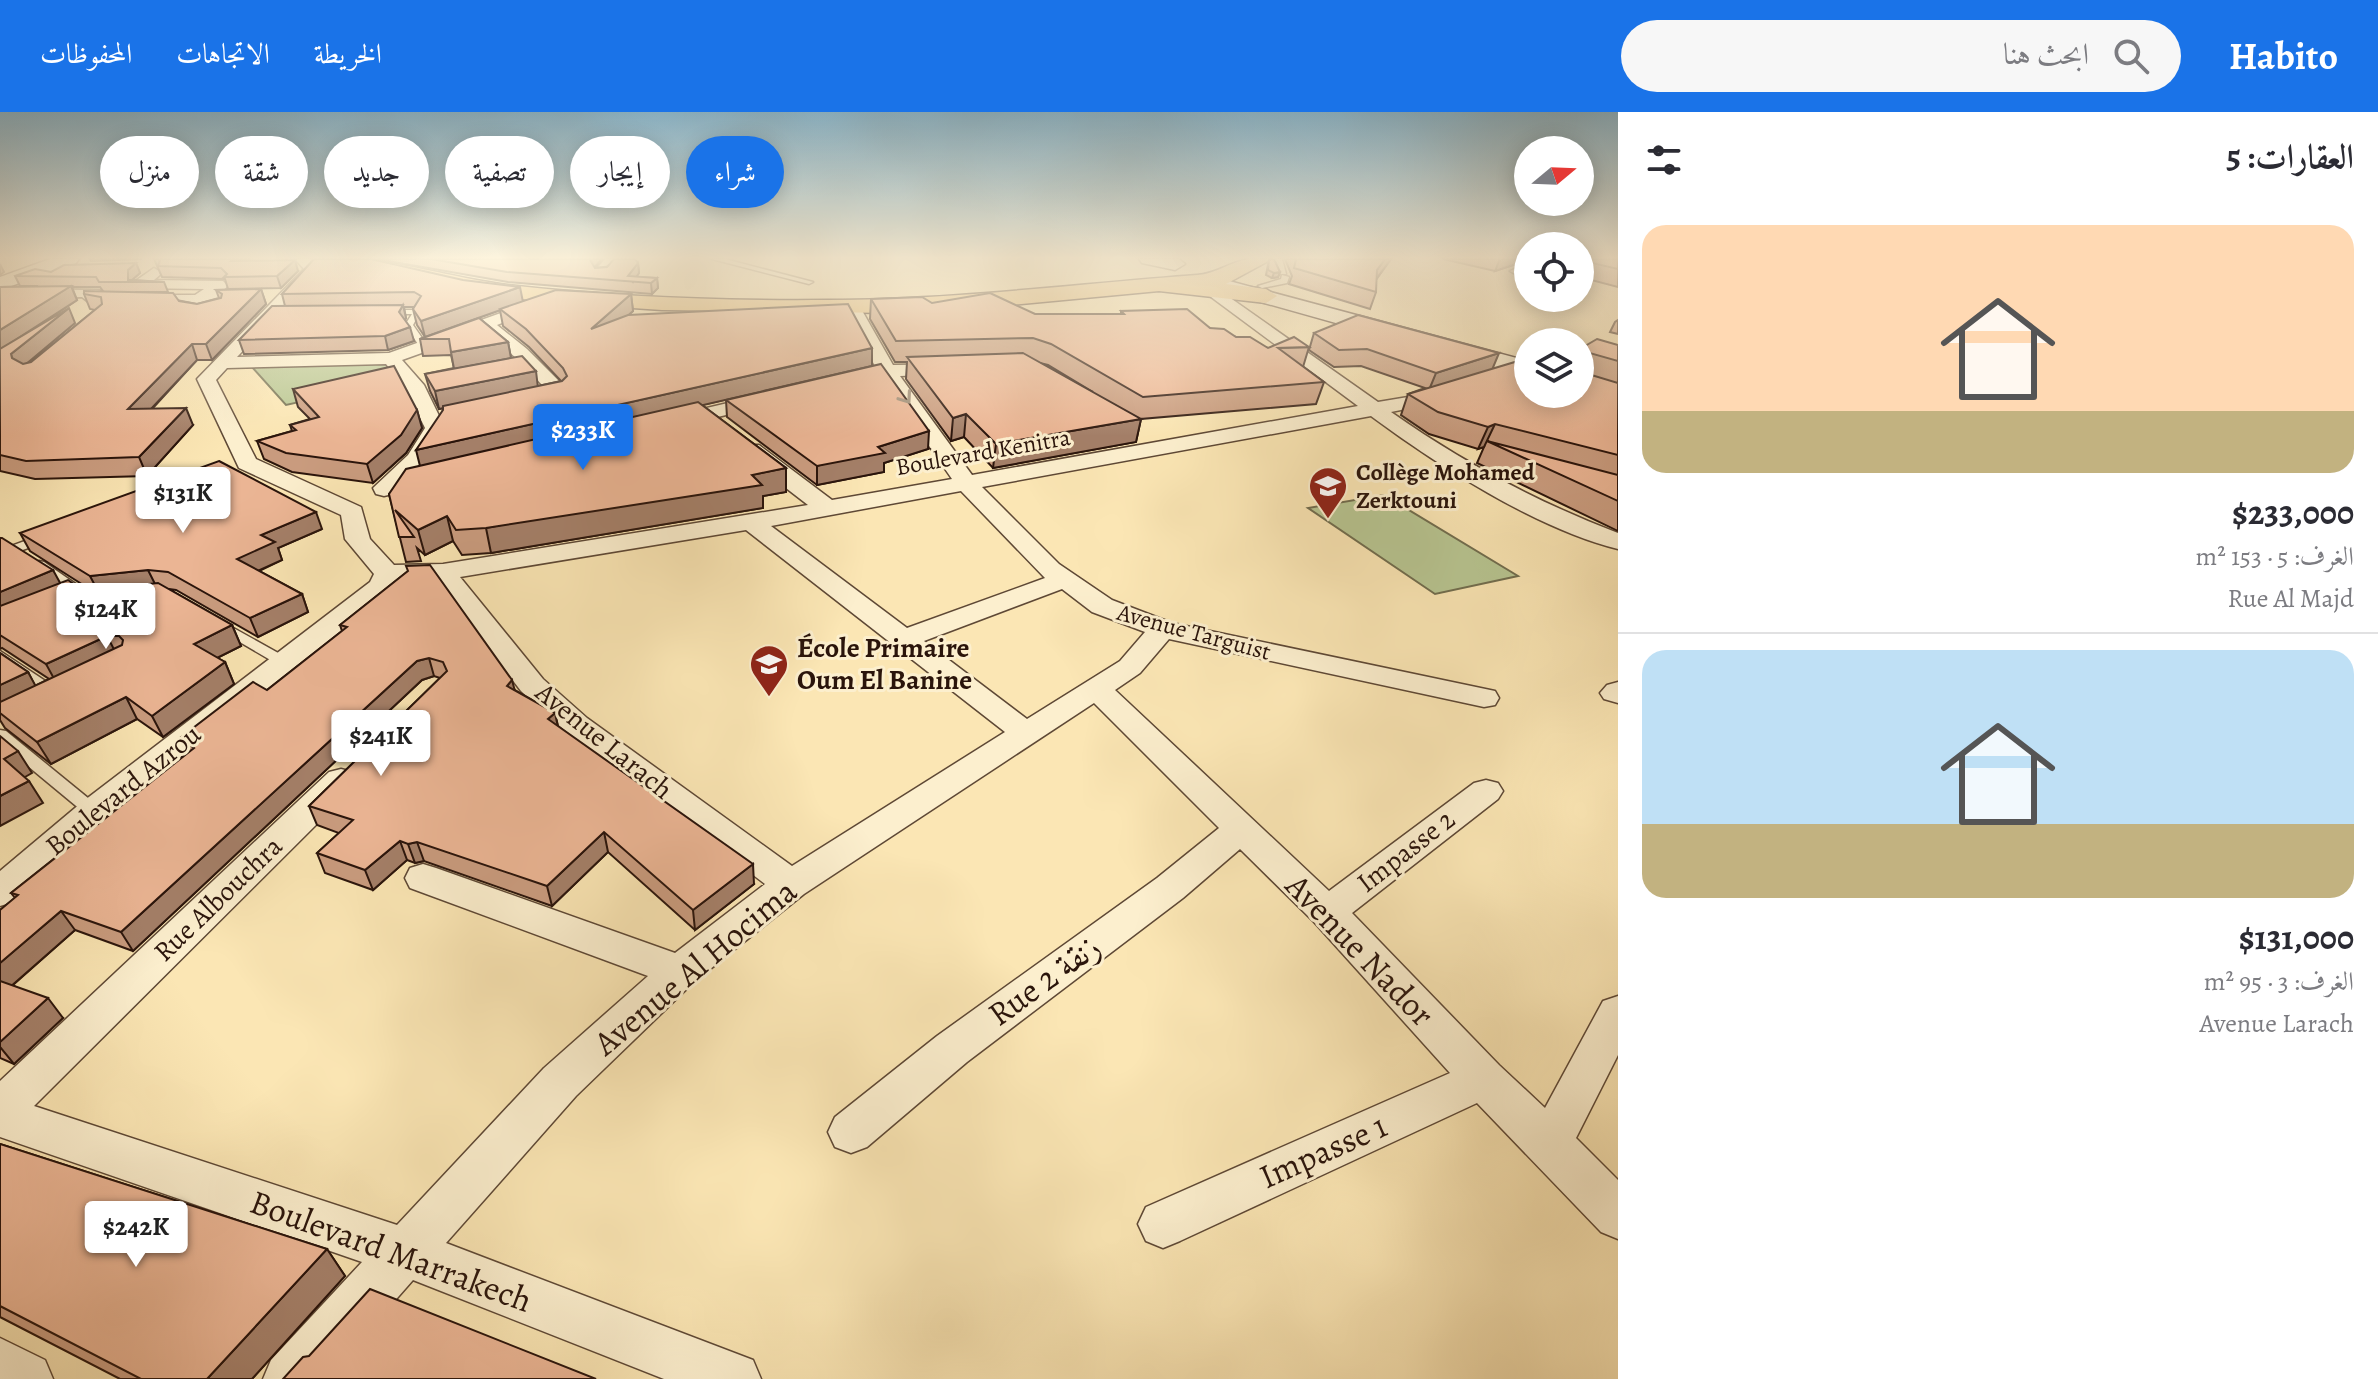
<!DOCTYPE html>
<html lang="ar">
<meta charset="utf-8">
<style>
:root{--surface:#fff;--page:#f7f7f7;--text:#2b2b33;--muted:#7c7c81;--line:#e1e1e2;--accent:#1a73e8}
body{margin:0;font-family:Alegreya,Amiri,serif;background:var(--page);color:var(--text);direction:rtl;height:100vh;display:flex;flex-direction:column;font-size:30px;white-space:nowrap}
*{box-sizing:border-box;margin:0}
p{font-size:26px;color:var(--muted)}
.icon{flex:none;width:44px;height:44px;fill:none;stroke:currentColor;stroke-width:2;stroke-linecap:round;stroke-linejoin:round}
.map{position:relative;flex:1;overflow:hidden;direction:ltr}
.drawer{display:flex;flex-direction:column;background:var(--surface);width:760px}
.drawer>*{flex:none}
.hud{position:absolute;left:24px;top:24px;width:760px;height:72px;direction:rtl;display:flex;gap:16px}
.needle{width:52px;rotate:71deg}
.tools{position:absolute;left:1514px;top:24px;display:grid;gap:16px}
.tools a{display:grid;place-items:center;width:80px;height:80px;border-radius:50%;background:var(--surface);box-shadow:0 4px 20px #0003;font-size:40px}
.price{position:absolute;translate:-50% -68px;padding:0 18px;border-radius:8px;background:#fff;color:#222;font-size:26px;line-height:52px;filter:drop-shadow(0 2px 4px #0008)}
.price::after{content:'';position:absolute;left:50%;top:48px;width:24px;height:18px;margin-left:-12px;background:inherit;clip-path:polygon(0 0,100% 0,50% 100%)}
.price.current{background:var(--accent);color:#fff}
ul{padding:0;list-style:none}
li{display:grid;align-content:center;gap:16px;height:424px;padding:0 24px}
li+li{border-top:2px solid var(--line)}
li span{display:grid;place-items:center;height:248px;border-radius:24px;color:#555}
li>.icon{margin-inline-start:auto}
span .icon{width:144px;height:144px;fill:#fffc;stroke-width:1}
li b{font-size:34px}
h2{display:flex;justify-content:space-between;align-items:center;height:96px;padding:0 24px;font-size:34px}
.tag{padding:0 28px;border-radius:36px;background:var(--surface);box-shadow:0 4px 20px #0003;font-size:28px;line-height:72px}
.tag.current{background:var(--accent);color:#fff}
header{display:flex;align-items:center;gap:48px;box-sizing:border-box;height:112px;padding:0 40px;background:var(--accent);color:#fff}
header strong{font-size:38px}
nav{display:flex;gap:44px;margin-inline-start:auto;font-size:28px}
.search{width:560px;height:72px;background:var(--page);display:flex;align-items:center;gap:20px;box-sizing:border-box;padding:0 28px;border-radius:44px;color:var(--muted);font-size:30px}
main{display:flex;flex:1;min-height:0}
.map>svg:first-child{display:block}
.green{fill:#b8c692;stroke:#716d4e;stroke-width:2}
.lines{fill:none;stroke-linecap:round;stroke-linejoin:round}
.lane-casing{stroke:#5e4835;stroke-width:3}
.street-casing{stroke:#5e4835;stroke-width:3}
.secondary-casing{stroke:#2a140b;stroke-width:3}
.primary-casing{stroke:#2a140b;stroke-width:3}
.lane{fill:#fcefce;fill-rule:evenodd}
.street{fill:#fcefce;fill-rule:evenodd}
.secondary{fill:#fcefce;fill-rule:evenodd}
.primary{fill:#eec37a;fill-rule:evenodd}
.wall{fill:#ca9c7f;stroke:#2a140b;stroke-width:2;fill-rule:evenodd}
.shaded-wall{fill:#a47f68;stroke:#2a140b;stroke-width:2}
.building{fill:#ebb594;stroke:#2a140b;stroke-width:2}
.oneway{stroke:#9e8c76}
.labels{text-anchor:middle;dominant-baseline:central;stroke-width:6;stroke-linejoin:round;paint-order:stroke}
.far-street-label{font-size:24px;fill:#2a140b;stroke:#fcefce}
.far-poi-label{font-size:24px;font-weight:bold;fill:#2a140b;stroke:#fcefce;text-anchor:start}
.poi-label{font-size:28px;font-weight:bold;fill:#2a140b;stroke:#fcefce;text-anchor:start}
.street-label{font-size:28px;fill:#2a140b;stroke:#fcefce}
.near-street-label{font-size:34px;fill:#2a140b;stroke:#fcefce}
</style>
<header>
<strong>Habito</strong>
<div class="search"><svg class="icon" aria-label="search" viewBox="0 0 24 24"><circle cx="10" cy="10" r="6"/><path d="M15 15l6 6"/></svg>ابحث هنا</div>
<nav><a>الخريطة</a><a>الاتجاهات</a><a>المحفوظات</a></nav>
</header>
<main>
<section class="drawer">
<h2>العقارات: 5<svg class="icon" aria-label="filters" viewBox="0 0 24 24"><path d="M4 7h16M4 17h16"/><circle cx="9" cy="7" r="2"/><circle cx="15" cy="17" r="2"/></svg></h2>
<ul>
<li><span style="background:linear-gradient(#ffd9b3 75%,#c2b280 0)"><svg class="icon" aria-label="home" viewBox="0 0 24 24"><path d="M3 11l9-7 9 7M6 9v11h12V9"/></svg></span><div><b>$233,000</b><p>الغرف: 5 · 153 m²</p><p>Rue Al Majd</p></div></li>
<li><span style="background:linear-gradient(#bfe0f5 70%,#c2b280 0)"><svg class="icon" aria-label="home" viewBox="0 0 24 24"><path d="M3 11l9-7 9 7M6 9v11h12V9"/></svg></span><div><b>$131,000</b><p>الغرف: 3 · 95 m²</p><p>Avenue Larach</p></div></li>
</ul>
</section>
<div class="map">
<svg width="1618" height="1267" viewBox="0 0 1618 1267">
<rect width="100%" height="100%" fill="#fbe6b4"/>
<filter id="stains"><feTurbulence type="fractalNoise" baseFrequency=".0025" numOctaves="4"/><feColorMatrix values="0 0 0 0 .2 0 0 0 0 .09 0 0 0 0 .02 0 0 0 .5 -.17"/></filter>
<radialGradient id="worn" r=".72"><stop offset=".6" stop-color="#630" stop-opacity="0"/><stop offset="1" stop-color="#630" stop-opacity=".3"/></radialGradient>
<g class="green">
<path d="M385,250L399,268L286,293L251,254Z"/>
<path d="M1384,383L1518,464L1435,482L1308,396Z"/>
</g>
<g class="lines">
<defs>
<g id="lane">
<path d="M712,147H725L813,170L809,172Z"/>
<path d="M1274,147H1282L1286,162H1280Z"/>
<path d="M1282,163L1289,165L1287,171L1262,176L1258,174L1281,167Z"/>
<path d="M384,198H421L413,213L427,233L426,235H420L405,213L412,202H381Z"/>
<path d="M44,422L48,423V429L0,446V438Z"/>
<path d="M39,449L44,450L90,482L83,486L78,485L34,456L33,453Z"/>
<path d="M219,508L289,547L291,550L289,553H279L214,515L212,512Z"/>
<path d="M0,539L62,580L65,583L62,586H52L0,550Z"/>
<path d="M0,618L6,619L99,695L102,699L99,703H87L0,631Z"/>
</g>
<g id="street">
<path d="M295,147H311L320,157L237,245L389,241L537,188L543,186L551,191L497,213L527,237L565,275L568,279C558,291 538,296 523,292L520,288L523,284L547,278L515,245L483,219L402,248L424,273L445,316L424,352L410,364L435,358L446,365L443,370L384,384L376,382L373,376L408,343L425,316L405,275L386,252L227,256L216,268L256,347L361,395L370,427L394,453L443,452L808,393L743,343L740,338L743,333H759L832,388L952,367L882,266L843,275L834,269L836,265L876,256L844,195L852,190L860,195L893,253L958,252L960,256L951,262L900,264L972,363L1358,294L1203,179V173L1209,171L1378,290L1426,282L1482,265L1528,247V259C1484,278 1439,291 1391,300C1462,350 1537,390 1618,421V437C1537,417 1437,353 1371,304L982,375L1059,452L1112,488L1172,511L1495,579L1499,586L1495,593L1484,595L1169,527L1140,561L1115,578L1329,779L1474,671L1486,668L1498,671L1503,679L1498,687L1352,801L1499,953L1545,996L1603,889L1618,884V943L1576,1026L1618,1068V1127L1601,1120L1477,991L1180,1129L1163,1136L1146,1129L1138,1112L1146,1095L1450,961L1314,810L1240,737L1183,786L967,950L867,1035L851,1041L835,1035L828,1020L835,1005L937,924L1157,766L1219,716L1094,591L804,782L694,870L576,984L446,1131L753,1248L761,1267H664L413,1168L326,1267H263L271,1248L362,1150L0,1025V969L329,660L341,657L353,660L358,668L353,676L34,994L397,1113L544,956L648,864L410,776L405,766L410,756L423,752L436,756L675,841L765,772L565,620L521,579L436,468L397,469L391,479L368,501L105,707L13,790L0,794V759L81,691L370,470L374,462L345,427L341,403L239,356L197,267L304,157ZM961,379L1045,466L907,516L771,414ZM746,418L1005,620L792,754L587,606L543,567L460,465ZM1062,477L1092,500L1145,520L1120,549L1027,607L924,529Z"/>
<path d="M605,147H620L606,163H596L594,160Z"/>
<path d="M1528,151V160L1517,163L1510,159Z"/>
<path d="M154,156L162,161L154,168L223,169L228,174L221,180L234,185L226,190H203L201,193L222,195V201H183L181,198L184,193L91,192L82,185L0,187V177L100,178L101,183H195L204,177L134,176V170Z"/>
<path d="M766,282L776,288L773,292L671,316L661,310L664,306Z"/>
<path d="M1618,570V591L1604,587L1600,581L1607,573Z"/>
<path d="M0,1226L45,1248L53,1267H0Z"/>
</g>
<g id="secondary">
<path d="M50,147H79L76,151L0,178V165Z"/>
<path d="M1139,147H1179L1185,152L1175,158L1142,151Z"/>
<path d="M1218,166L1528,249V265L1211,176L1207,172L1211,168Z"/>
</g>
<path id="primary" d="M341,147C397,147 452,166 508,173C614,185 722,189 828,188C952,188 1074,172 1197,163C1216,162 1230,150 1248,147C1255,146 1264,147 1272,147L1226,172L1266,177L1277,184L1266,191L1159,179L980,196L893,201L662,198L544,190L467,180L344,151Z"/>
</defs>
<use href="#lane" class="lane-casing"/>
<use href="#street" class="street-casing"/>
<use href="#secondary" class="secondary-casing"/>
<use href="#primary" class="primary-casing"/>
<use href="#lane" class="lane"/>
<use href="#street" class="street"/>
<use href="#secondary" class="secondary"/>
<use href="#primary" class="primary"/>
</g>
<g class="wall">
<path d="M90,147H142L91,149Z"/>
<path d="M154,147H250L248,149L298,159L281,176L228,177L225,167L162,165Z"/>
<path d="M314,147L522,189L631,182L633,199L628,203L872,254L702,293L786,356V380L763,384V396L491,441L462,443L453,429L425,443L417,436L421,449L406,450L389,382L420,354L443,298V296L439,297L430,279L425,262L454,256L451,243L423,244L420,227L479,206L508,230L511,246L538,274L561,269L529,235L503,214L500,198L425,225L417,213L413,197L414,195H404L406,206L405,208L414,229L388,238L244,242L239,228L285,194L282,182Z"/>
<path d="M377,147H602L595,156L638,151L639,161L636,165L657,166L658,176L652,182L508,170Z"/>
<path d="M1285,147H1391L1376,168V180L1370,197L1289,172L1292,164Z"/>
<path d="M1443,147H1528V148L1495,159Z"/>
<path d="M1580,147H1618V175L1580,165Z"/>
<path d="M1269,148L1280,160L1278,165L1272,166L1266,163Z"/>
<path d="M136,151L140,161L132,168L164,170L168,180H135L197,192L219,186L216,178L261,177L266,192L212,248H197L152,297L193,313L147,364L35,367L0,359V175L38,174H20L15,164ZM72,175H100L103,179L84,182L90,197L95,198L31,250L27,251L75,211L26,222L77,188Z"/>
<path d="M871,187L932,191L1035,202H1121V199L1210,216L1268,236L1309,235L1303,255L1324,270L1316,292L1141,307L1136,330L993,356L964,325L951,329L906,267L907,250H895L870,207ZM1040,251L1048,253L1093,280Z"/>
<path d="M1618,208V222L1610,220L1615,210Z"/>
<path d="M1314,221L1492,256L1528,282L1580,237L1618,233V419L1477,351L1484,335L1478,337L1429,322L1401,303L1408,282L1425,276L1361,254L1334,255L1309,238Z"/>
<path d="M293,277L417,298L422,316L406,341L373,371L292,360L264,347L257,329L292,319L290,313L310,307L298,295Z"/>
<path d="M726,288L928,337L884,351V360L817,373L727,305Z"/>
<path d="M322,417L278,436L282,448L259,459L302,482L308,500L258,525L176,478L169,477L232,513L241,534L217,546L225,550L234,572L163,625L137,607L51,652L5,616L0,608V541L28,560L35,574L49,567L2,536L0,537V426L60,471L91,478L30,439L20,421Z"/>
<path d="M408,459L515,578L555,601L558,614L754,772L695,818L608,740L552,794L424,749L415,751L407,748L373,778L325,761L317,741L339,721L317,713L309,694L440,566L434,564L422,568L133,839L75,818L13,873L63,906L14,952L0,946V798L15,786L11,781L187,641L180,626L267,578L342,519L340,513Z"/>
<path d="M0,1032L327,1137L345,1164L252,1267H120L0,1205Z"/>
</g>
<g class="shaded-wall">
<path d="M592,147H602L592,158L590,148Z"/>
<path d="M1385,147H1391L1371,174L1377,158Z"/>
<path d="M1500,147H1528V148L1495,159Z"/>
<path d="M295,148L298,159L281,176L277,164Z"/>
<path d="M136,151L140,161L132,168H128V158Z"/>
<path d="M638,151L639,161L633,170L628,164Z"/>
<path d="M0,152L4,160L0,163Z"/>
<path d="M1280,160L1278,165L1272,166L1274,161Z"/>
<path d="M657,166L658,176L652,182L651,171Z"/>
<path d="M71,174L77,188L0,238V218Z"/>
<path d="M520,175L523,190L425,225L421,209Z"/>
<path d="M261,177L266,192L212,248L206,232Z"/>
<path d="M631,182L633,199L594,234L591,217Z"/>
<path d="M403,193L406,206L402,213L399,200Z"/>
<path d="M69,196L75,211L19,258L12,246L11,242Z"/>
<path d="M410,215L414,229L388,238L385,224Z"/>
<path d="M508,230L511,246L454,257L451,240Z"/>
<path d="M192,232L197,248L135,314L128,297Z"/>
<path d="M872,236V254L421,358L416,338Z"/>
<path d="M1499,241L1492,258L1429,278L1436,261Z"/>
<path d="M536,259L538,276L439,297L435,279Z"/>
<path d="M186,296L193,313L147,364L139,345Z"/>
<path d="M417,298L422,316L406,341L373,371L367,352Z"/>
<path d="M966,302L964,325L951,329L953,306Z"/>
<path d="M1141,307L1136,330L993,356L996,332Z"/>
<path d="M1495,312L1484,335L1478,337L1488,315Z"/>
<path d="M929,319L928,337L884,351V360L817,373V354Z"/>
<path d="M786,356V380L763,384V396L491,441L486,416Z"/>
<path d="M316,400L322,417L278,436L282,448L244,465L237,447L261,423Z"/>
<path d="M447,404L453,429L425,443L418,418Z"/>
<path d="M53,458L64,478L0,505V480Z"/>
<path d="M148,458L157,476L100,483L90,464Z"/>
<path d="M302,482L308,500L258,525L250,506Z"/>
<path d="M232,513L241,534L203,553L194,532Z"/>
<path d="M107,524L118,545L58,574L46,552Z"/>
<path d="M429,546L434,564L422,568L133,839L121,820L417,549Z"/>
<path d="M225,550L234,572L163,625L152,604Z"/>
<path d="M28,560L40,582L0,601V573Z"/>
<path d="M512,568L517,587L507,574Z"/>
<path d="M126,585L137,607L51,652L37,630Z"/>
<path d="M555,601L559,620L548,607Z"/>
<path d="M18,639L32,661L18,669L4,647Z"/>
<path d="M29,669L43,691L0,714V684Z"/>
<path d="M604,720L608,740L552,794L547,774Z"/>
<path d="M400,729L407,748L373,778L365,758Z"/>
<path d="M417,730L424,749L415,751L408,732Z"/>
<path d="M753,752L754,772L695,818L693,798Z"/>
<path d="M61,799L75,818L1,883L0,882V851Z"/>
<path d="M48,886L63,906L14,952L0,935V930Z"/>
<path d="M327,1137L345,1164L252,1267H207Z"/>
</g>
<g class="building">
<path d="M158,147H233L231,149L295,148L277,164L224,165L227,162L221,156L158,154L160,148Z"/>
<path d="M314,147H371L463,168L520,175L421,209L413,197L421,184L414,180L282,182Z"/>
<path d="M431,147H592L590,148L595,156L607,155L614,147H635L638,151L628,164L657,166L651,171L507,160Z"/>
<path d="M1271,147H1274L1280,160L1274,161L1268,158L1269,148Z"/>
<path d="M1296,147H1385L1377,158L1376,180L1294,156Z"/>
<path d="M1580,147H1618V157L1580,148Z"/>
<path d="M136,151L128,158V168L164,170H99L96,165L15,164L35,157L51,160L64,153Z"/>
<path d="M71,174L0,218V175Z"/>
<path d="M261,177L206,232H192L128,297L186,296L139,345L26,349L0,343V237L69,196L11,242L12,246L23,252L31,250L102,192L101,185L84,182V179L173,181L179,189L197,192L221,186L222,182L216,178Z"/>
<path d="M556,178L631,182L591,217L628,203L848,192L872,236L416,338L443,298V294L562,269L567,264L563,256L526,217L500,197Z"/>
<path d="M990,181L1035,202H1124L1121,199L1187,197L1210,216L1224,217L1236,225H1250L1268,236L1294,225L1309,235L1278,236L1324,270L1143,285L1051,232L1033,226L896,229L871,187L922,185L932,191Z"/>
<path d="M403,193L399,200L410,215L385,224L239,228L272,194Z"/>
<path d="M1358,203L1499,241L1436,261L1367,237L1339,238L1314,221Z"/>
<path d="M479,206L508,230L451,240L449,227H420Z"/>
<path d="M1597,227L1618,233V249L1590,241L1587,244L1588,262L1618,271V343L1495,312L1488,315L1438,300L1408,282L1528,246V282H1580V237Z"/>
<path d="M1023,241L1141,307L996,332L966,302L953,306L907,245Z"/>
<path d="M522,244L536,259L435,279L425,262Z"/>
<path d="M881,252L929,319L878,335L885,341L817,354L726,288Z"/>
<path d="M394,254L417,298L401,323L367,352L286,341L257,329L296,318L290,313L319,305L293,277Z"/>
<path d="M698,290L786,356L752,363L762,373L486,416L456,418L447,404L418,418L395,398L414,425H399L389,382L406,357Z"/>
<path d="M1487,329L1618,363V389Z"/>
<path d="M219,349L316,400L261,423L275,430L237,447L302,482L250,506L168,460L148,458L90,464L20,421Z"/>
<path d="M0,426H2L53,458L0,480Z"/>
<path d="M430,453L512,568L507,574L555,601L548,607L753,752L693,798L604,720L547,774L417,730L408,732L400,729L365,758L317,741L353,708L309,694L447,559L443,550L429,546L417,549L121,820L61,799L0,851V798L18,783L11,781L194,636L180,626L253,570L267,578L347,515L340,513L408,459L406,454Z"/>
<path d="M68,468L78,475L92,478L158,471L232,513L194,532L225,550L152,604L126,585L37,630L0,601V590L122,533L123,528L119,524H107L46,552L0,523V494Z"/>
<path d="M0,541L28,560L0,573Z"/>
<path d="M0,624L18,639L4,647L29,669L0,684Z"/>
<path d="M0,869L48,886L0,930Z"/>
<path d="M0,1032L327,1137L207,1267H141L0,1194Z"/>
<path d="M370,1177L596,1267H283L303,1245L309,1244Z"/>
</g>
<defs><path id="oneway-chevron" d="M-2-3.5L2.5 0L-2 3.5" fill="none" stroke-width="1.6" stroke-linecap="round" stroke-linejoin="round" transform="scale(2)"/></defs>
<use class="oneway" href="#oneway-chevron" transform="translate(906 286) rotate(55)"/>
<linearGradient id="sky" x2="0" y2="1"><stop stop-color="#8bb9d0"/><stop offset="0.45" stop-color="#fdf4dd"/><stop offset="1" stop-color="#fdf4dd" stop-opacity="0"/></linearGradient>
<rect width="1618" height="324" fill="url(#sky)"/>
<defs>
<symbol id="school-pin" viewBox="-11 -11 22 30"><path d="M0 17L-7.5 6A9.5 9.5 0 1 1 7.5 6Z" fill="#8f2418" stroke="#fcefce"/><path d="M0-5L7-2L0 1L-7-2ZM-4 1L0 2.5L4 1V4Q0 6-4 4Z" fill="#fff"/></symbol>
</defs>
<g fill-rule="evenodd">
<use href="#school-pin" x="1306" y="352" width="44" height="60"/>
<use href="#school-pin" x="747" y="530" width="44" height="60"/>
</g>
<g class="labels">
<g class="far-street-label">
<text transform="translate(983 340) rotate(-10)">Boulevard Kenitra</text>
<text transform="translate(1194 520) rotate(15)">Avenue Targuist</text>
</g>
<g class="far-poi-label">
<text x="1356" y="360">Collège Mohamed<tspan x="1356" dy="28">Zerktouni</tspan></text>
</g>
<g class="poi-label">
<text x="797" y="536">École Primaire<tspan x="797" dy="32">Oum El Banine</tspan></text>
</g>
<g class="street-label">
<text transform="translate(604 629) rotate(39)">Avenue Larach</text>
<text transform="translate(123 678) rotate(-39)">Boulevard Azrou</text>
<text transform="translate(1406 739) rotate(-38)">Impasse 2</text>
<text transform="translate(218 787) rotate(-44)">Rue Albouchra</text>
</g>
<g class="near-street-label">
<text transform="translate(1360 838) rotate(46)">Avenue Nador</text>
<text transform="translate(695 855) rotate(-40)">Avenue Al Hocima</text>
<text transform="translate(1044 868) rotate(-36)">Rue 2 زنقة</text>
<text transform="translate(1323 1039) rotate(-24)">Impasse 1</text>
<text transform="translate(391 1139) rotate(20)">Boulevard Marrakech</text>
</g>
</g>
<rect width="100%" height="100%" filter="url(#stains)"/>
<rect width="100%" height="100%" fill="url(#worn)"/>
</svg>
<div class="tools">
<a><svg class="needle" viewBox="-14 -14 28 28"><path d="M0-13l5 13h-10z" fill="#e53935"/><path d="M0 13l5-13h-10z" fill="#7c7c81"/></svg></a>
<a><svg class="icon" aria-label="locate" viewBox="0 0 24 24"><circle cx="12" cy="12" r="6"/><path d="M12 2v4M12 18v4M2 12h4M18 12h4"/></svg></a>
<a><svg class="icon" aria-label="layers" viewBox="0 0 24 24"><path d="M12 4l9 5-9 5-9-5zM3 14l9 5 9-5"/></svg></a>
</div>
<b class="price current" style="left:583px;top:360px">$233K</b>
<b class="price" style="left:183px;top:423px">$131K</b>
<b class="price" style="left:106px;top:539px">$124K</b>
<b class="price" style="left:381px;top:666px">$241K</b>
<b class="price" style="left:136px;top:1157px">$242K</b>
<div class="hud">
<a class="tag current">شراء</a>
<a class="tag">إيجار</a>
<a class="tag">تصفية</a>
<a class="tag">جديد</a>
<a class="tag">شقة</a>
<a class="tag">منزل</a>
</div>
</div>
</main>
